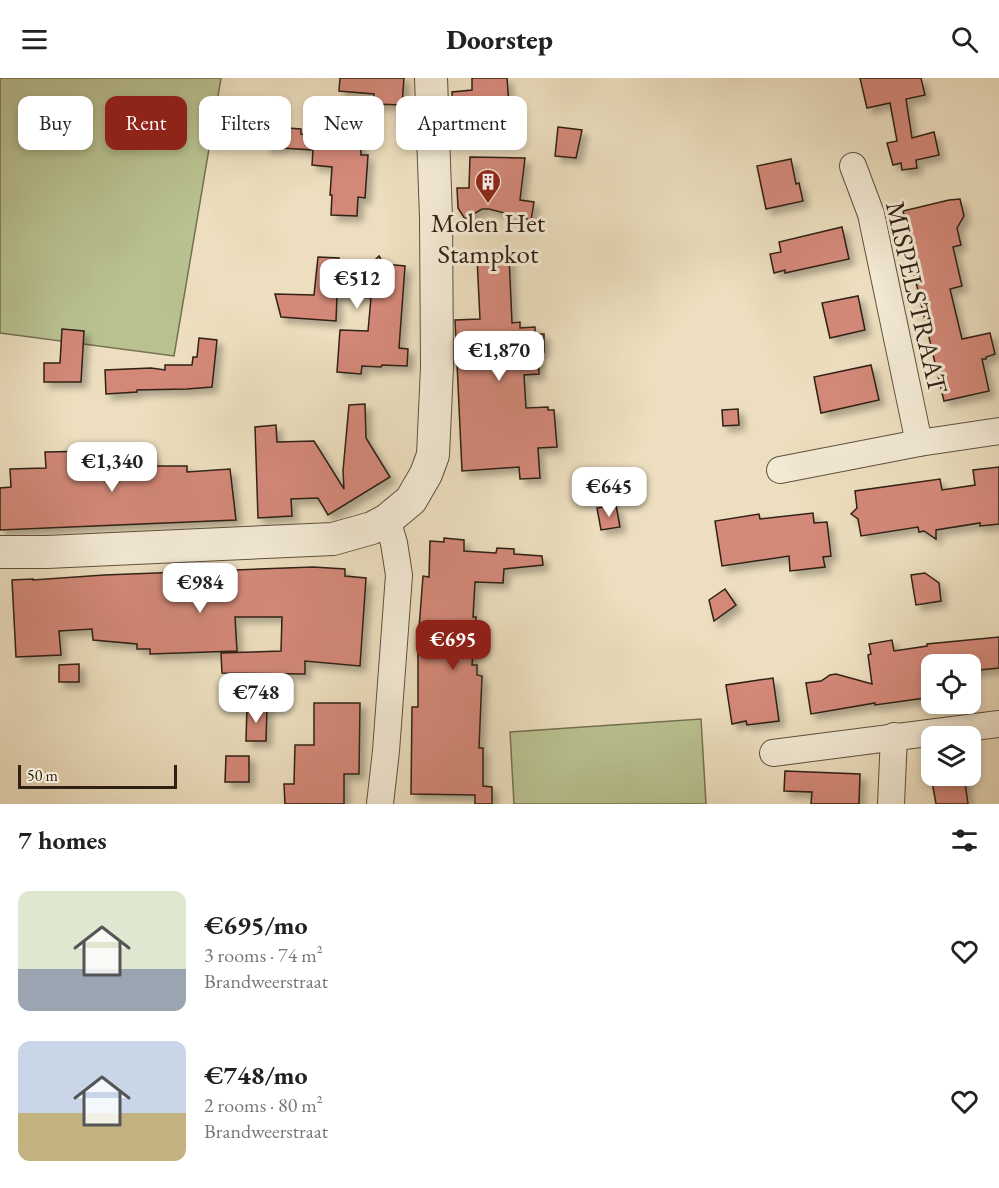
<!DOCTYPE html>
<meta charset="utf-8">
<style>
:root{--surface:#fff;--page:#f6f6f6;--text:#222;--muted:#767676;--accent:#8f2418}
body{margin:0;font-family:"EB Garamond",serif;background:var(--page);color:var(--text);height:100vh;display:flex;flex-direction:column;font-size:22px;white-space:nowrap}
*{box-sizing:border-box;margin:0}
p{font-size:20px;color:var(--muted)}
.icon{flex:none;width:33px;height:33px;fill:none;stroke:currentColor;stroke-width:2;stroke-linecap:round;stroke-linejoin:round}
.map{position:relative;height:726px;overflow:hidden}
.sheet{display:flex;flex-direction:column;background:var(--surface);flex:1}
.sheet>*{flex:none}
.top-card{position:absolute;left:18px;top:18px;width:600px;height:54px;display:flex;gap:12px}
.buttons{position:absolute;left:921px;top:576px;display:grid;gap:12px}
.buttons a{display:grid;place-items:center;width:60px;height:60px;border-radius:12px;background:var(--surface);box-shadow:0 3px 9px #0003;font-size:30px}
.scale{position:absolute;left:18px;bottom:15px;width:159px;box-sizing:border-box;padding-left:6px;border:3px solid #302014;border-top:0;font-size:16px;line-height:21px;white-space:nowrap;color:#302014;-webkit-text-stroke:4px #f3ead5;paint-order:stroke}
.price{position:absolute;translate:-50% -51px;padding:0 14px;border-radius:12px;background:#fff;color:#222;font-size:20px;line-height:39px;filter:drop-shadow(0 2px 3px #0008)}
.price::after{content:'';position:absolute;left:50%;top:36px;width:18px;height:14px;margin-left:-9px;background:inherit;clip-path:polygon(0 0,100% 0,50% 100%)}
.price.current{background:var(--accent);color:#fff}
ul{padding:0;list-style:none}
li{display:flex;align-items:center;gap:18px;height:150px;padding:0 18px}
li span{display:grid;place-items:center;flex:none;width:168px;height:120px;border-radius:12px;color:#555}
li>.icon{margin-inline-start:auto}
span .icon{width:72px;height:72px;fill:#fffc;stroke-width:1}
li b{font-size:26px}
h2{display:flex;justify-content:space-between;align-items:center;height:72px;padding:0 18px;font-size:26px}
.tag{padding:0 21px;border-radius:12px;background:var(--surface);box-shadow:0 3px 9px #0003;font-size:21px;line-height:54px}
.tag.current{background:var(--accent);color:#fff}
header{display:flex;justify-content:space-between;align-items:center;height:78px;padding:0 18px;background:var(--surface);font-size:27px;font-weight:800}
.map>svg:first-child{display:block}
.green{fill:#b9c190;stroke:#747052;stroke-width:1.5}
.building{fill:#d38878;stroke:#302014;stroke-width:1.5;filter:url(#shadow)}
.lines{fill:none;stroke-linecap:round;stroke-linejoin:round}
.minor-casing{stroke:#5f503e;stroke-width:28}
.tertiary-casing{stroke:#5f503e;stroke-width:34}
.minor{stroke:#f3ead5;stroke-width:26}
.tertiary{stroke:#f3ead5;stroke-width:32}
.labels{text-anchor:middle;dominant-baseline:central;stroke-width:6;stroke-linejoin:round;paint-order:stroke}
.poi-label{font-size:27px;fill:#302014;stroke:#f3ead5}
.street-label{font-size:27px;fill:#302014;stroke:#f3ead5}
</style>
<header><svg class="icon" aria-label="menu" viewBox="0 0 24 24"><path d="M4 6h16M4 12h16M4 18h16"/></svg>Doorstep<svg class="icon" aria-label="search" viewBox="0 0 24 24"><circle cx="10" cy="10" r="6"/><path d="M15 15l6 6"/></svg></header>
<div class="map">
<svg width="999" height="726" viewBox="0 0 999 726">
<defs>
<filter id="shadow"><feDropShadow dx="5.5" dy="5.5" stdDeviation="3" flood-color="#0004"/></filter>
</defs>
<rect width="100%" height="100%" fill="#ecdebe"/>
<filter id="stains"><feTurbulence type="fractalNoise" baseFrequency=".00333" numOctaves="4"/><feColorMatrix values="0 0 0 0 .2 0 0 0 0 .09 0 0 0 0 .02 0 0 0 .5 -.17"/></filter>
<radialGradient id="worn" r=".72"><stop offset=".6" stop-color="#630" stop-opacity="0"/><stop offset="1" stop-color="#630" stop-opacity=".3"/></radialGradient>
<g class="green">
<path d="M0,0H221L174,278L0,255Z"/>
<path d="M701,641L706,726H514L510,654Z"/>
</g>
<g class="building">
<path d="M340,0H404L402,27L374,26V16L339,13Z"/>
<path d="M472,0H507L509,28L478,30L479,47L454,48L452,14L472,12Z"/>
<path d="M860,0H921L925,17L906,21L912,60L934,54L939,77L916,82L917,90L902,92L901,85L893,87L887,65L897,63L890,25L867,30Z"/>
<path d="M273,49L301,51V56L339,58V55L360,57L361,77H368L365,120L358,119L357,138L331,137L332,117H330L332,89L312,87L313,72L265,69L266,53L272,54Z"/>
<path d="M558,49L582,52L576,80L555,78Z"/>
<path d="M470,79L525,80L520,122L534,124L531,142L489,131H482L465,141L458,130L457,110H469Z"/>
<path d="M791,81L796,106L799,105L803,123L766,131L757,88Z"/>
<path d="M960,121L964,138L957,150L961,167L953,169L962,208L950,211L962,261L990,255L995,276L986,279V281H982L989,313L944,323L911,183L908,155L903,133L949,122Z"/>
<path d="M842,149L849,181L785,195V192L774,195L770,176L781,174L779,164Z"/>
<path d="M379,178L384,186L405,188L399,270L408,271L407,288L382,287L381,289L362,288L361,296L337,294L340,252L368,253L371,220L337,217L336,243L281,239L275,216L314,217L318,179L339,180V182L373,184Z"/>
<path d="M509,178L512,245L520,244V250L535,249V256H544V274H538L539,296L524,297L526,330L548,329V332H554L557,369L538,370L540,400L520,401L519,389L462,393L455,242L480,241L477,180Z"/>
<path d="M858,218L865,252L830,260L822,225Z"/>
<path d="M62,251L84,253L81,304H44V285H60Z"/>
<path d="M199,260L217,262L212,309L187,311L137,312V314L106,316L105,292L151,290L165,292V287H192L193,279H197Z"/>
<path d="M871,287L879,322L821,335L814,299Z"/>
<path d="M365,326L366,360L390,399L328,437L318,420L291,421L292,438L258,440L255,349L276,347L277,364L314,363L344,411L343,393L349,327Z"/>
<path d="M738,331L739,347L723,348L722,332Z"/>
<path d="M97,366H121V380L153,378V388H187V394L230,391L236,442L0,452V410L11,409L10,391L46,390L45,374L98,373Z"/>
<path d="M999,389V446L980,448V445L936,452V461L924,453L919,454L918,449L861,458L858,441L851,436L857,430L855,413L940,401L942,412L975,407L973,392Z"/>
<path d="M616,427L620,449L601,452L597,430Z"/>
<path d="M813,435L814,445L827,444L831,478L823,479L825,489L790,493L789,478L722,488L715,443L759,436L760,441Z"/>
<path d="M444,460L464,462V473L496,475L497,470L514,471V476L542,478L543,487L504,491L503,505L475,504L473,539H476L472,587H477V597L482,598L479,670H483V708L492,709V726H475V717L411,716L412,629H418V563L423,498L429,499L430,463L444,464Z"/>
<path d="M313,489L345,491V498L366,500L360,588L305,583V596L222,595L221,575L281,573L282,539H235L237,573L150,576V571H137V566L93,562L92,551L59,553L61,577L16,579L12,502L33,501V502L104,497Z"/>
<path d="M925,495L939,505L941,523L916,527L911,497Z"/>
<path d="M725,511L736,527L714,543L709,522Z"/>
<path d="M999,559V590L970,593V586H932V619L875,627V625L811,636L806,605L821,603L830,597L836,596L872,606L868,577L871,576L869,566L892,562L894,573L927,568V566Z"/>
<path d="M79,586V604H59V587Z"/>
<path d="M773,600L779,643L747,647L746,643L732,646L726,607Z"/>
<path d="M314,625H360L359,696H344V726H285L284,706H294L295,667H314Z"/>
<path d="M247,628H267L266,663H246Z"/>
<path d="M226,678H249V704H225Z"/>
<path d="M785,693L860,696L859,726H811L812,714L784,713Z"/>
<path d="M931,698H964L968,726H936Z"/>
</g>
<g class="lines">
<defs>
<g id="minor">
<path d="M853,88L871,136L919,365"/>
<path d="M780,392L919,365L999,353"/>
<path d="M773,675L999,646"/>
<path d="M380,726L386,673L399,497L394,465L387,442"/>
<path d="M891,726L894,658"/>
</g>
<path id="tertiary" d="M0,474H47L333,461L372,450L387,442L411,422L426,396L433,377L437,289L436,140L431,0"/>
</defs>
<use href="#minor" class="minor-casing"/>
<use href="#tertiary" class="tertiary-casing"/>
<use href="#minor" class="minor"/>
<use href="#tertiary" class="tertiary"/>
</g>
<defs>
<symbol id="building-pin" viewBox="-11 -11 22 30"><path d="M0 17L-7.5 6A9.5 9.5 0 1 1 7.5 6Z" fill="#8f2418" stroke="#f3ead5"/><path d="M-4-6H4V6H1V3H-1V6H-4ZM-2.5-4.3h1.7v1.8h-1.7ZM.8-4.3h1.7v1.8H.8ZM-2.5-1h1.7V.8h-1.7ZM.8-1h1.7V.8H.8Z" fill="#fff"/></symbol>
</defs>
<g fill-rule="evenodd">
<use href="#building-pin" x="473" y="89" width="30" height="40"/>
</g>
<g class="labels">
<g class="poi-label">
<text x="488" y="144">Molen Het<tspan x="488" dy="31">Stampkot</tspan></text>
</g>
<g class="street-label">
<text transform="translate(917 219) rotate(77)">MISPELSTRAAT</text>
</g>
</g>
<rect width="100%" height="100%" filter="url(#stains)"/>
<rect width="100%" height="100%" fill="url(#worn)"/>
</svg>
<div class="buttons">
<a><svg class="icon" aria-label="locate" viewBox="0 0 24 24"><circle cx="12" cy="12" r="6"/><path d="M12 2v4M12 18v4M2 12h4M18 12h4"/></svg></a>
<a><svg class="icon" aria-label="layers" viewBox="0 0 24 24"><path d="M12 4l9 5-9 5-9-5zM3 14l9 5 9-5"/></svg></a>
</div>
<div class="scale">50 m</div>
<b class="price" style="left:357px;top:232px">€512</b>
<b class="price" style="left:499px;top:304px">€1,870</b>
<b class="price" style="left:112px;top:415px">€1,340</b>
<b class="price" style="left:609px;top:440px">€645</b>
<b class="price" style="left:200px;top:536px">€984</b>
<b class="price current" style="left:453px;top:593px">€695</b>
<b class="price" style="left:256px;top:646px">€748</b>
<div class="top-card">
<a class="tag">Buy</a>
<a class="tag current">Rent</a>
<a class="tag">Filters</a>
<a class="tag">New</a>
<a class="tag">Apartment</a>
</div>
</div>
<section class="sheet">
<h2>7 homes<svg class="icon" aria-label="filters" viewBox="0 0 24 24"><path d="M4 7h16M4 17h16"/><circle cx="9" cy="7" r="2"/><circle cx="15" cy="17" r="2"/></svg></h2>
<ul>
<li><span style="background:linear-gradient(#dfe7d0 65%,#9aa5b1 0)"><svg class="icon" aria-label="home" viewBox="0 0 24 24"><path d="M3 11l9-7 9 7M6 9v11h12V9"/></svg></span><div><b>€695/mo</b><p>3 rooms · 74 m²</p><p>Brandweerstraat</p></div><svg class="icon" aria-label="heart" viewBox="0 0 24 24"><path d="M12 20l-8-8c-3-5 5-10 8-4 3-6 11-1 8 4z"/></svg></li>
<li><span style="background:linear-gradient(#c9d6e8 60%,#c2b280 0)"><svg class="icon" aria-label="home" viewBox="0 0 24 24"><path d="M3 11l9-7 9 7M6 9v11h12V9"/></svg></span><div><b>€748/mo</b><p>2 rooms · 80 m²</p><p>Brandweerstraat</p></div><svg class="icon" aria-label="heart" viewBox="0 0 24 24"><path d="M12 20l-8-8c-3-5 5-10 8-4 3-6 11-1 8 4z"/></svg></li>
</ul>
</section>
